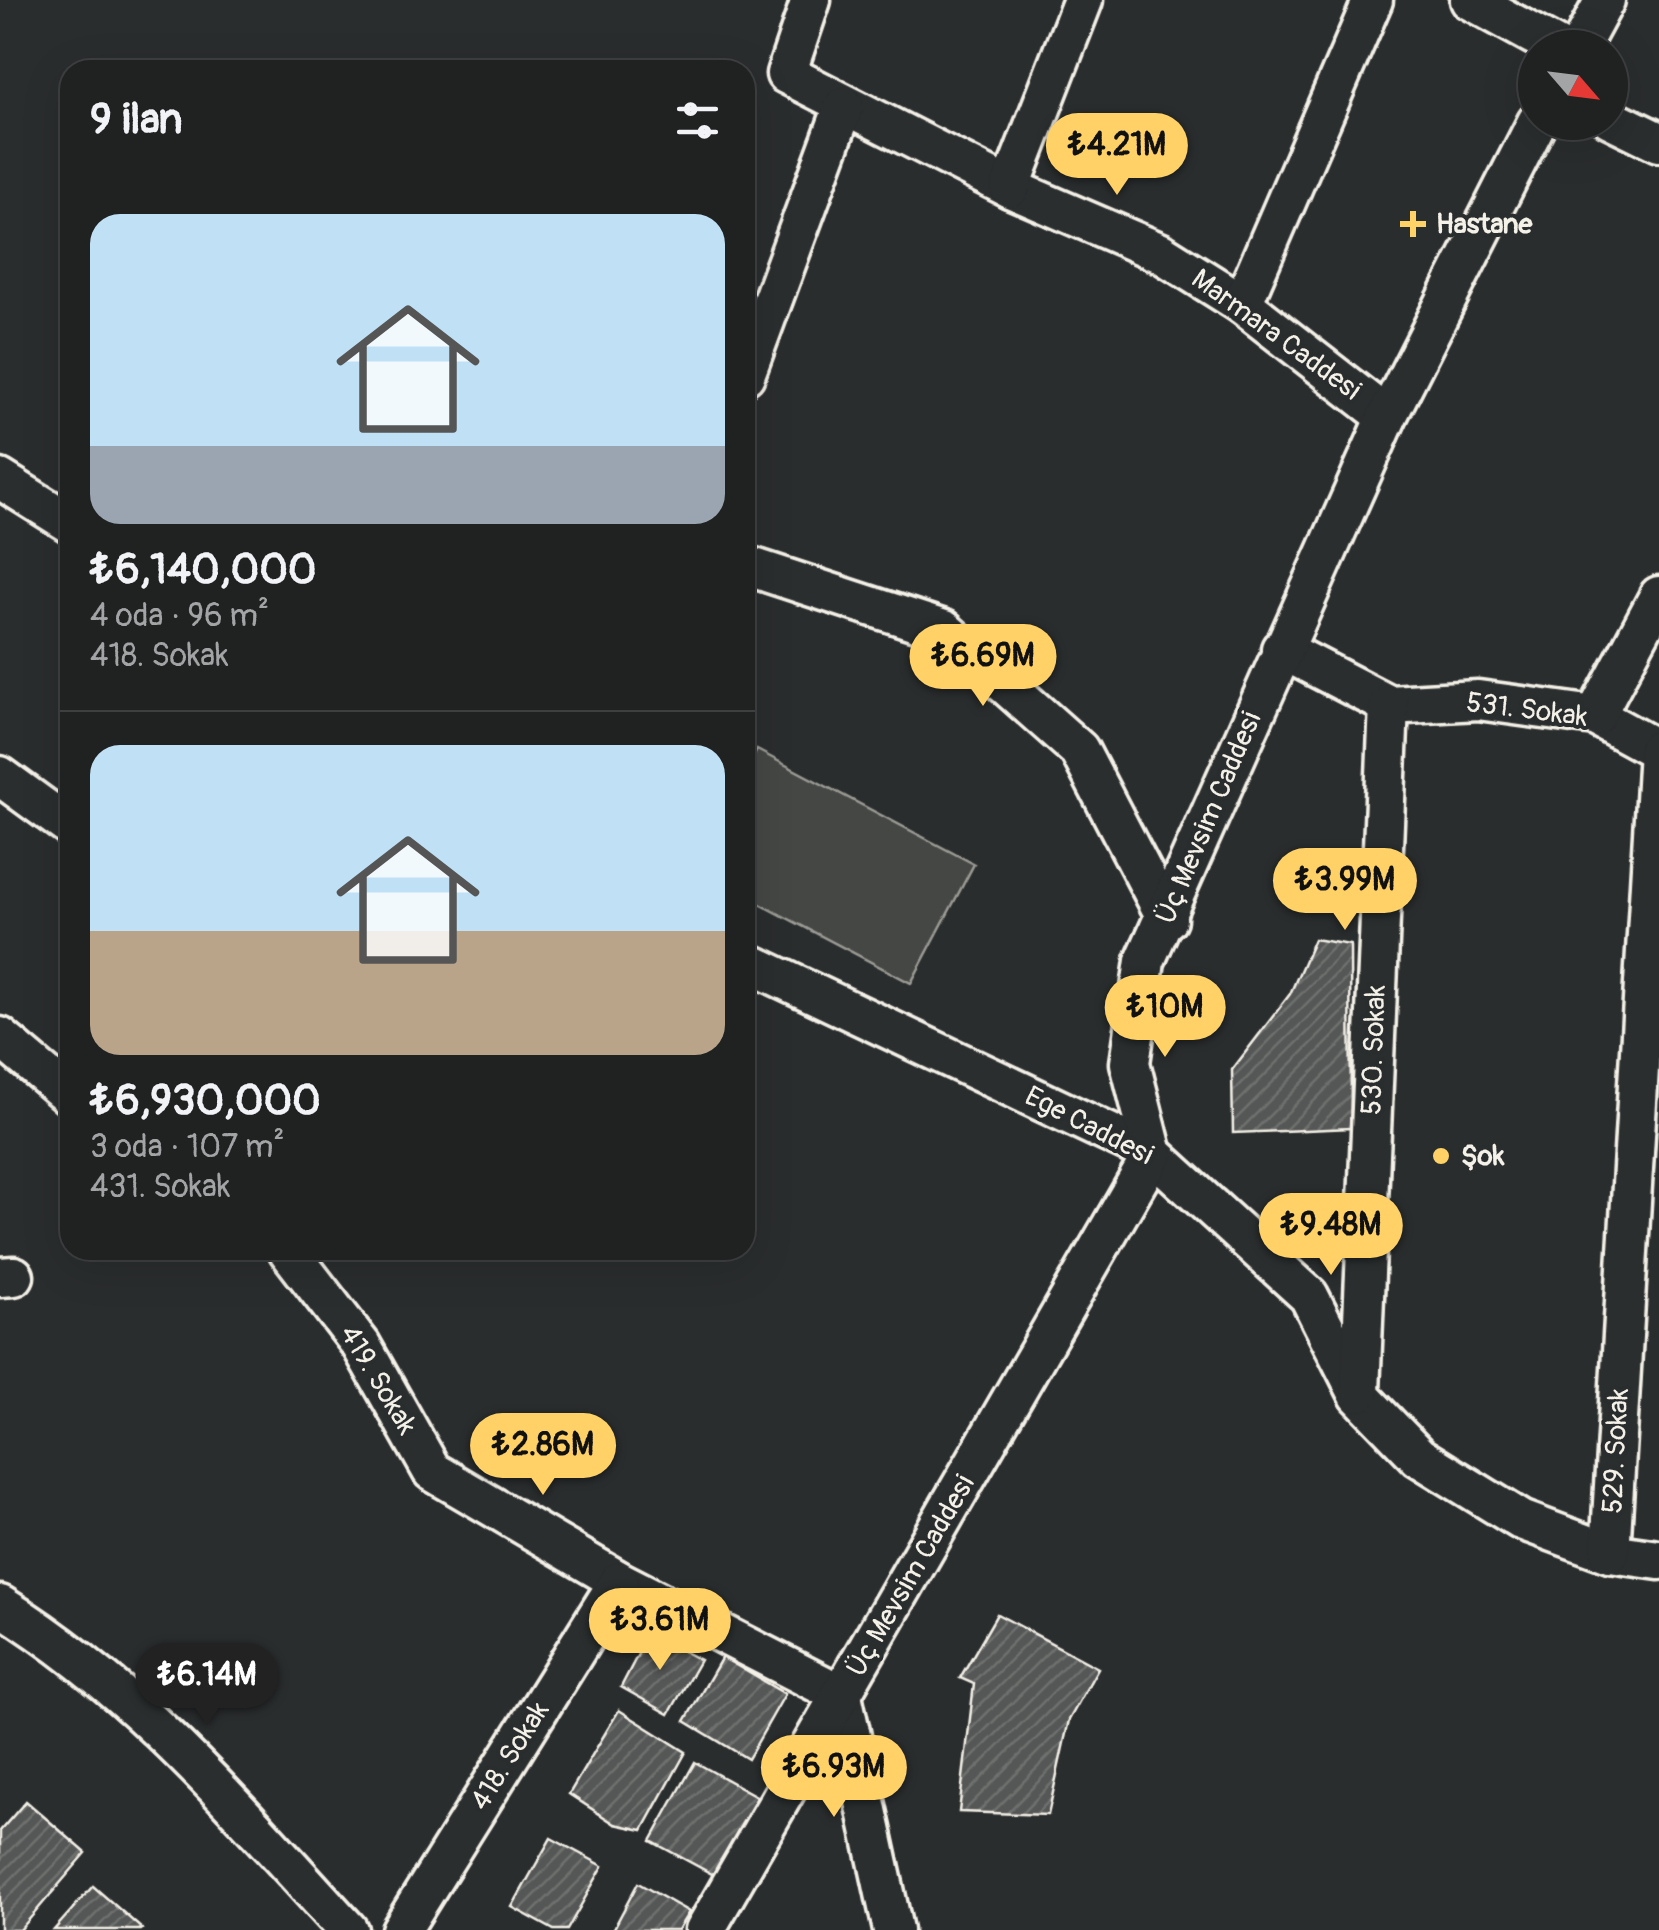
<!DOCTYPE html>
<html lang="tr">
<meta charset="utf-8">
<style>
:root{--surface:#202222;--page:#282a2a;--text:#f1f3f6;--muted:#a2a4a5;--line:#3d3f40;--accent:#ffd166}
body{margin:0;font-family:Pangolin,sans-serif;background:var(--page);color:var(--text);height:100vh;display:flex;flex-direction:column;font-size:38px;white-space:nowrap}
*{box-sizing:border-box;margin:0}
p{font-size:32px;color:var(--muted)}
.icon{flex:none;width:55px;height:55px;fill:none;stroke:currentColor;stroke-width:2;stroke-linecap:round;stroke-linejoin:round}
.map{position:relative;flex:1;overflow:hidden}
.drawer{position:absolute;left:60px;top:60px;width:695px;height:1200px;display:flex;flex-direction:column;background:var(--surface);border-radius:30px;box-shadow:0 10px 40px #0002,0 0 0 2px var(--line)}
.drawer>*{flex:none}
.needle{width:65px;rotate:118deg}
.buttons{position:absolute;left:1518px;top:30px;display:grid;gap:20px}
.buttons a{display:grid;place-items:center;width:110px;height:110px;border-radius:50%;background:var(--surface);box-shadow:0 10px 40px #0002,0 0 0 2px var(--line);font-size:50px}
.price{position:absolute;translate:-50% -85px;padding:0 22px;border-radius:35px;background:var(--accent);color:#111;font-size:32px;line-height:65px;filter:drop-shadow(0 2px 5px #0008)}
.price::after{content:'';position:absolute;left:50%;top:60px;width:30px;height:22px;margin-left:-15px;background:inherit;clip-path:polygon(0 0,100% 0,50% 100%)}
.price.active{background:#222;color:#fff}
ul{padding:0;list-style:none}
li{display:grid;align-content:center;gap:20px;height:530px;padding:0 30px}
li+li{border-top:2px solid var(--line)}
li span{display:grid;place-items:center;height:310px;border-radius:30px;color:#555}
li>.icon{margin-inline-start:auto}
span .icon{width:180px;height:180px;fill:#fffc;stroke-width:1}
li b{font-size:42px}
h2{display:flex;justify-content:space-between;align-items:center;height:120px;padding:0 30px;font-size:42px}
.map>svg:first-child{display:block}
.pitch{fill:#444645;stroke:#9c9c96;stroke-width:2.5}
.building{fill:url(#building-hatch);stroke:#f4f1e8;stroke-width:2.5}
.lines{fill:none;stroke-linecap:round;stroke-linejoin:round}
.minor-casing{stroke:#f4f1e8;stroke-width:45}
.minor{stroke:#2a2d2e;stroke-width:38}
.poi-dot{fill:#ffd166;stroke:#2a2d2e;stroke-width:4}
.labels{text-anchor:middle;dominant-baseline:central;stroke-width:8;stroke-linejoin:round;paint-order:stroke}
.poi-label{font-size:28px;font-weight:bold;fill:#f4f1e8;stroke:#2a2d2e;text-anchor:start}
.street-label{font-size:28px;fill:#f4f1e8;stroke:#2a2d2e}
</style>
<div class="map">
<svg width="1659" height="1930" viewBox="0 0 1659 1930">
<defs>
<pattern id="building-hatch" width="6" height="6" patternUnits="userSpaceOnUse" patternTransform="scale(2.5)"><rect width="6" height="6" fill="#555756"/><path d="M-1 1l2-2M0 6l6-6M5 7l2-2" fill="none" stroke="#6e706e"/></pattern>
</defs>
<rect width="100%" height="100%" fill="#2a2d2e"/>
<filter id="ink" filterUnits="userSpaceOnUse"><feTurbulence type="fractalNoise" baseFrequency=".01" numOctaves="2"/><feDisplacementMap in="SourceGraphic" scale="20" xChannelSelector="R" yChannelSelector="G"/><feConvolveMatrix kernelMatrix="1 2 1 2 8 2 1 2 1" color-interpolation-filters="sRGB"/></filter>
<g filter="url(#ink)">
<path class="pitch" d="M757,750L974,864L911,983L745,896V773Z"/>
<g class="building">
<path d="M1314,939L1350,945L1351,1128L1233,1133L1232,1070L1290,994Z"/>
<path d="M997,1614L1098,1668L1069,1720L1048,1815L959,1812L974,1684L960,1678Z"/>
<path d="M649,1633L700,1660L669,1714L621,1687Z"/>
<path d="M722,1657L785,1694L748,1759L685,1721Z"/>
<path d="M619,1710L686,1752L643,1830L615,1824L569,1794Z"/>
<path d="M695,1762L758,1797L714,1875L651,1841Z"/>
<path d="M26,1801L86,1853L20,1930H0V1831Z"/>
<path d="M551,1838L603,1866L567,1930H554L512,1907Z"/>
<path d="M638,1883L689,1912L678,1930H613Z"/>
<path d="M93,1886L142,1929L141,1930H54Z"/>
</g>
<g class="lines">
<defs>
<g id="minor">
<path d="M811,0L786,74L1010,188L1161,253L1242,304L1387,417"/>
<path d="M1470,0L1558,48"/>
<path d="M1579,48L1605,0"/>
<path d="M1610,118L1659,142"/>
<path d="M1010,188L1083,0"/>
<path d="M1242,304L1373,0"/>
<path d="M745,375L844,106"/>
<path d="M0,479L70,523"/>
<path d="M745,565L944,630L1079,750L1167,919"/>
<path d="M1281,649L1389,705L1478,700L1595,716L1659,751"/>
<path d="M1595,716L1659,596"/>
<path d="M0,776L70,827"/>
<path d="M745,961L1153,1154L1309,1296L1359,1395L1419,1457L1521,1520L1610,1553L1659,1560"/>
<path d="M0,1037L70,1096"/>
<path d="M288,1250L361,1345L432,1471L619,1581L842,1695L893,1930"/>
<path d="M0,1277L14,1276"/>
<path d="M1360,1392L1389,705"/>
<path d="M1610,1553L1658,750"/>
<path d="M0,1605C139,1691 238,1811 348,1930"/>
<path d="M401,1930L619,1581"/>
<path d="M705,1930L1153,1154L1130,1063L1145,961L1387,417L1537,122"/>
</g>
</defs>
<use href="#minor" class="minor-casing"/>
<use href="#minor" class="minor"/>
</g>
</g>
<g class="poi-dot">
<path d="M1408 209h10v10h10v10h-10v10h-10v-10h-10v-10h10z"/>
<circle cx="1441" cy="1156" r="10"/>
</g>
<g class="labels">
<g class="poi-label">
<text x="1436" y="224">Hastane</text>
<text x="1461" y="1156">Şok</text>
</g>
<g class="street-label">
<text transform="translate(1276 335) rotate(36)">Marmara Caddesi</text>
<text transform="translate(1527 710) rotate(7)">531. Sokak</text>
<text transform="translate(1209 818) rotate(-67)">Üç Mevsim Caddesi</text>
<text transform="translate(1374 1050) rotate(-88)">530. Sokak</text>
<text transform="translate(1089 1126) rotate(27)">Ege Caddesi</text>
<text transform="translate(378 1380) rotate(59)">419. Sokak</text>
<text transform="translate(1616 1451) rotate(-87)">529. Sokak</text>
<text transform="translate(911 1576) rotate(-60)">Üç Mevsim Caddesi</text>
<text transform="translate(510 1756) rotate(-58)">418. Sokak</text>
</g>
</g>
</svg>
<div class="buttons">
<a><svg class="needle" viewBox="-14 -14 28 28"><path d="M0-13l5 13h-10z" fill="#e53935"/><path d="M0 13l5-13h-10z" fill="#a2a4a5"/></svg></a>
</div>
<b class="price" style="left:1117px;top:198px">₺4.21M</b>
<b class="price" style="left:983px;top:709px">₺6.69M</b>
<b class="price" style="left:1345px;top:933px">₺3.99M</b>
<b class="price" style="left:1165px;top:1060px">₺10M</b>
<b class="price" style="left:1331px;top:1278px">₺9.48M</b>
<b class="price" style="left:543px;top:1498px">₺2.86M</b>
<b class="price" style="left:660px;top:1673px">₺3.61M</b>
<b class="price active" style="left:207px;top:1728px">₺6.14M</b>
<b class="price" style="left:834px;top:1820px">₺6.93M</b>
<section class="drawer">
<h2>9 ilan<svg class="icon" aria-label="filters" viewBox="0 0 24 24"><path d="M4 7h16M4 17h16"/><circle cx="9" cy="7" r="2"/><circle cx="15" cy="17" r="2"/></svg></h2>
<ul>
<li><span style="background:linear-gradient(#bfe0f5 75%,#9aa5b1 0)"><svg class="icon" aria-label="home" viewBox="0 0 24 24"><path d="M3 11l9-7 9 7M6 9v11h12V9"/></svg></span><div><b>₺6,140,000</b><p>4 oda · 96 m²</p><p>418. Sokak</p></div></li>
<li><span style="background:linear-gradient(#bfe0f5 60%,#b9a48a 0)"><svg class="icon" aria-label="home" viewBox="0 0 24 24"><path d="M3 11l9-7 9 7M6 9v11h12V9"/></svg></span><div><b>₺6,930,000</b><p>3 oda · 107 m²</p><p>431. Sokak</p></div></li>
</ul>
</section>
</div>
